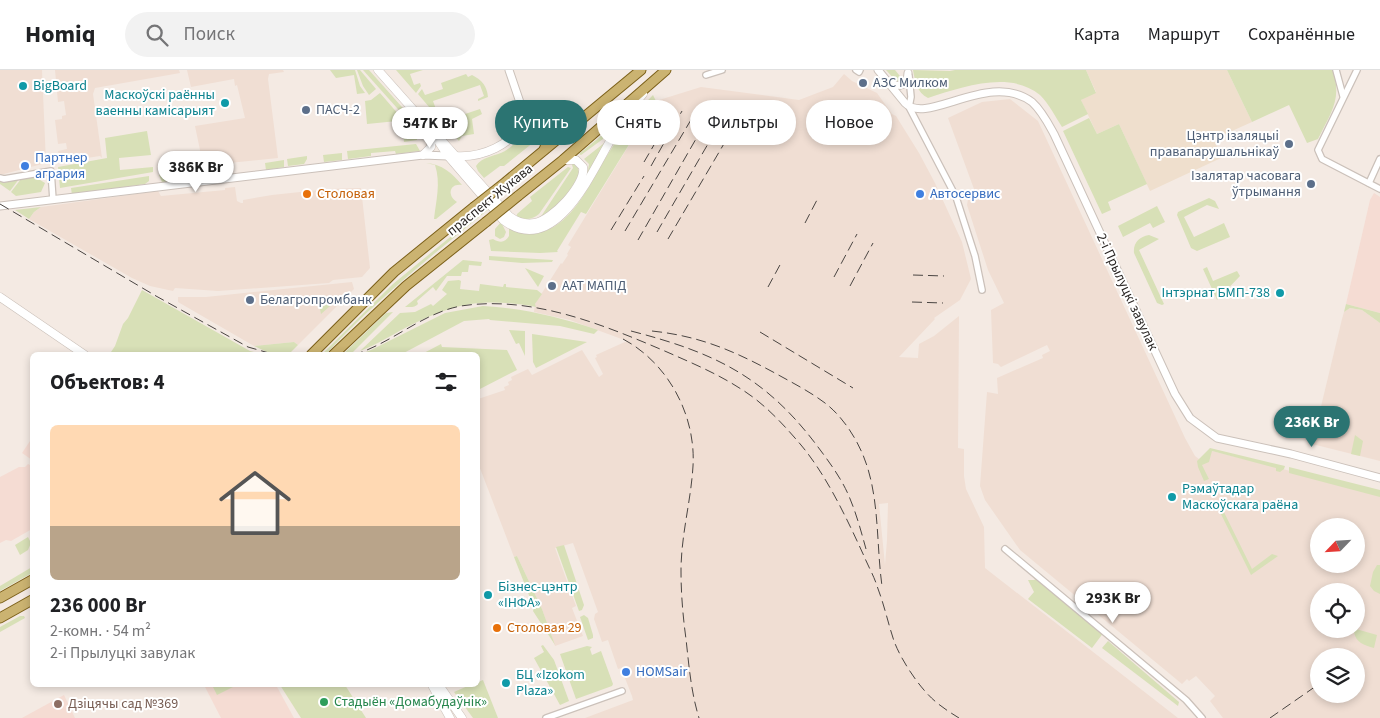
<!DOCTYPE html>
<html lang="ru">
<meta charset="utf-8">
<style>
:root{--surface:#fff;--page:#f2f2f2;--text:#202124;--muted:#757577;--line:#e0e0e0;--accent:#2b7472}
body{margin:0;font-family:"Source Sans 3",sans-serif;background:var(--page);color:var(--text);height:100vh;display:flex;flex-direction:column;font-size:19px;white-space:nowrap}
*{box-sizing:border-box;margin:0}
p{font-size:16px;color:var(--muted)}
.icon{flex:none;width:28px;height:28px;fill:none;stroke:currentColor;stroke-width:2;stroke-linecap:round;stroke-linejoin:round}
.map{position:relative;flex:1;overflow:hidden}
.side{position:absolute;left:30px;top:282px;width:450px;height:335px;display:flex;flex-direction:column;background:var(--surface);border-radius:8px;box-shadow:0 2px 8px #0003}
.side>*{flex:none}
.guide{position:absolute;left:495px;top:30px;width:475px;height:45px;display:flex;gap:10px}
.needle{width:32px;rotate:245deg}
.fabs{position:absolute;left:1310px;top:448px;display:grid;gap:10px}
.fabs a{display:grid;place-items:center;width:55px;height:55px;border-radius:50%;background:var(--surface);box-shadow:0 2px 8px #0003;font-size:25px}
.price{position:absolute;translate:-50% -42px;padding:0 11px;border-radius:18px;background:#fff;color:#222;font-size:16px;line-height:32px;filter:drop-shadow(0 1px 2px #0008)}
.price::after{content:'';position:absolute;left:50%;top:30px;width:15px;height:11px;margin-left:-8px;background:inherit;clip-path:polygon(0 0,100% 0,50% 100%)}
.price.current{background:var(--accent);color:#fff}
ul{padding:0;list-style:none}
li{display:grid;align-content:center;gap:10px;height:265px;padding:0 20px}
li span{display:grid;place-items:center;height:155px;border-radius:8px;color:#555}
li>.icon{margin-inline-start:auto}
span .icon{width:90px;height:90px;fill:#fffc;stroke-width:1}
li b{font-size:21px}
h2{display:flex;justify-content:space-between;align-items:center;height:60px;padding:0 20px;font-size:21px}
.chip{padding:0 18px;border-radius:22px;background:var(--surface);box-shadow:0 2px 8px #0003;font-size:18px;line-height:45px}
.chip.current{background:var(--accent);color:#fff}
header{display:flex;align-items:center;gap:30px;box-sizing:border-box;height:70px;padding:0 25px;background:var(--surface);border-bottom:1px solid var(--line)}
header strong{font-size:24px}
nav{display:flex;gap:28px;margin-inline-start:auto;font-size:18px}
.search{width:350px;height:45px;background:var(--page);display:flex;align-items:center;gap:12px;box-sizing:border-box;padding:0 18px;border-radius:28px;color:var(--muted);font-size:19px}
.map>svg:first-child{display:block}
.built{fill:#f0ded3;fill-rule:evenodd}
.education{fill:#f5dcd3}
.medical{fill:#efdfcd}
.green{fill:#d8e0b7}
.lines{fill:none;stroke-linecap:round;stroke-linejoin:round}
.minor-casing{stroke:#cbc1ba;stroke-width:8}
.tertiary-casing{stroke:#cbc1ba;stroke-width:9}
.secondary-casing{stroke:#cbc1ba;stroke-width:9}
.primary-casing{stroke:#7c6019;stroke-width:11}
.minor{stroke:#fff;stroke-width:5.5}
.tertiary{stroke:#fff;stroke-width:7}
.secondary{stroke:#fff;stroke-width:8}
.primary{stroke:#cbb371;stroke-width:9}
.rail{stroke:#4a4542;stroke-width:1;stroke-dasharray:10 5;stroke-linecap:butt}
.primary-bridge-casing{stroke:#7c6019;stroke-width:11;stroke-linecap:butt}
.primary-bridge{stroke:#cbb371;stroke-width:9}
.service-dot{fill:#5c6f8a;stroke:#fff;stroke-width:2}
.culture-dot{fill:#0f9aa8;stroke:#fff;stroke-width:2}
.shop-dot{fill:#3f7fe0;stroke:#fff;stroke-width:2}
.food-dot{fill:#e8710a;stroke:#fff;stroke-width:2}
.leisure-dot{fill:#2e9e5b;stroke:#fff;stroke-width:2}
.education-dot{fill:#8d6e63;stroke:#fff;stroke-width:2}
.labels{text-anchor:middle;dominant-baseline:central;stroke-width:4;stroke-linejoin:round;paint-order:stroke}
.service-label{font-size:14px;fill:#4e5e75;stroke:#fff;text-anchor:start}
.culture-label{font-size:14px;fill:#0d838f;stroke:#fff;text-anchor:start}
.shop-label{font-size:14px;fill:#366cbe;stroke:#fff;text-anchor:start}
.food-label{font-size:14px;fill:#c56008;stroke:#fff;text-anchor:start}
.street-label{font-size:14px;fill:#292523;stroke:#fff}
.leisure-label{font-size:14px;fill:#27864d;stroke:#fff;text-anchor:start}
.education-label{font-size:14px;fill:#785e54;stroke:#fff;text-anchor:start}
</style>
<header>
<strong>Homiq</strong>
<div class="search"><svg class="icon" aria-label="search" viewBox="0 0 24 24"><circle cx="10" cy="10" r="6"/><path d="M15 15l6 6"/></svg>Поиск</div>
<nav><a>Карта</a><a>Маршрут</a><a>Сохранённые</a></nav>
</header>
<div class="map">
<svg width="1380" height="648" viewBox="0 0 1380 648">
<rect width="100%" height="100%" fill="#f4eae3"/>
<g class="built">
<path d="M0,0H42L46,93L0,105Z"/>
<path d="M55,0H179L180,3L95,18L93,24L102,88L100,86L60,92L58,81L67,79L66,73L58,74L55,50L62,49V46L66,45L64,31L58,32Z"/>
<path d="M187,0H283L284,2L269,4L268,9L278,88L200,96L199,88L200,80L195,56L245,48L237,15L235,16L234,9L191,17Z"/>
<path d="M844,4L852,11L877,23L892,44L896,46L919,83L935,113L962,172L971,209L960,230L934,248L935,249L899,287L918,288L919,274L934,266L959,246L958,378L964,379V406L966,419L984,457L985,498L1178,648H585L633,630L632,626L621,598L618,599L608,570L602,572L594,549L595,544L598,542L573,473L555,478L576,536L572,538L583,566L555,576L542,539L517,486L514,487L478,393V329L505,320L504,317L509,315L508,312L512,310L511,307L528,299L532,305L582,280L599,307L603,304L595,288L597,287L596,285L627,271L570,250L534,242L535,234L561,193L562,194L568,185L567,184L571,177L568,175L656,31L701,17L799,30L833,17ZM888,433L887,470L885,495L879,434Z"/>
<path d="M1010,29L1038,51L1185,368L1195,386L1199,389L1212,381L1380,424V648H1223L1210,631L1215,626L1196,606L1189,611L1187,609L1182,614L1020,480L985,430L980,416L987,322L998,324L997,308L1043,288L1042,285L1050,281L1047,275L1001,297L998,294L993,293L991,240L1004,233L988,200L967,135L969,124L974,119L948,48L982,32ZM1319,456H1356V494H1319ZM1319,521H1356V559H1319ZM1319,586H1356V624H1319Z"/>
<path d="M235,117L237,131L241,133H243V130L272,125L328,119L361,118L370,198L362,207L333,210L329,213L218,221L175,218L173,221L150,216L132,208L29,149L34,142L41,137L158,121L161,126L225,120V118Z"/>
<path d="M352,212L354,219L298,275L294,272L254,276L178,232V227H206Z"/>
<path d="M1350,238L1362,240L1380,253V391L1312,374L1342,249L1344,242Z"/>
</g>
<g class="education">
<path d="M1374,123L1380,127V243L1346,234L1370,130Z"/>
<path d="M32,368V390L22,383Z"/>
<path d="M28,394L32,396V459L11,471L6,470L0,473V407L19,397H25Z"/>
<path d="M204,615H276L294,648H221Z"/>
<path d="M64,625L75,648H22L31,643Z"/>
</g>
<path class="medical" d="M1086,0H1227L1252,52L1214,69L1221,88L1150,121L1119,54L1097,64L1081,30L1096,22Z"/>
<g class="green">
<path d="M330,0H355L360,16L365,23L357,24L354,5L336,8Z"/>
<path d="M357,0H360L376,19L369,25L363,16Z"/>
<path d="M363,0H369L425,63L422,66Z"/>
<path d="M396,0H423L410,4L414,15L420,13L421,16L416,23Z"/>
<path d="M886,0H895L904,11L901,12L895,10Z"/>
<path d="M913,0L950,1L955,0H1086L1096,23L1081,30L1088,44L1062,57C1055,46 1049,34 1040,25C1010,0 962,17 928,28C917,23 915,11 913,0Z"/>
<path d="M1227,0H1333C1342,30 1331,42 1318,69L1307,73L1289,35L1252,52Z"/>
<path d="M466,4L468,7L472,5C482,10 487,16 488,27L478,31V29L484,26L480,15L433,31L437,42L445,40L446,42L441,51L418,24L422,19L425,25L443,19L441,13Z"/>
<path d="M380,23L406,53L398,57L397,51L367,54L365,31L371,30Z"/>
<path d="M653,25L656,31L586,144L581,142L557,181L558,182L540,183L491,181L489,170L493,169C500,173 505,173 509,166V158C563,181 586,119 608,84C621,63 635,43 653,25Z"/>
<path d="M480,39L482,44L472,49L474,64L462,66L459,71L441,51L446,43L450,55L458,52L456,47Z"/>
<path d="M1089,48L1097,64L1119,54L1147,114L1108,132L1111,140L1102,144L1063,61Z"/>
<path d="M619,51L614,61L581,85L579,84Z"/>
<path d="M409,56L417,67V70L404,72L403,62Z"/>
<path d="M535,60L540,65L539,68L504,96H500L484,108L478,101L476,96C481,87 496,86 505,81C515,75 523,63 535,60Z"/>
<path d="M147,61L151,85L119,88L120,100L153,97V102L60,118L58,97L107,88L105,68Z"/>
<path d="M608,70L572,130L547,153L535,155L570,128L588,100L589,94L584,89Z"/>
<path d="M416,74L420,81L396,84L395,81L371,83V86L348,89L347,81Z"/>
<path d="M342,83V90L324,92L323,85Z"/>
<path d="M307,86V89L304,94L288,96L287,89Z"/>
<path d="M284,90V97L266,100L265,93Z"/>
<path d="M426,93C442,94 452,103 462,115C449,113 447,126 457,132L436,149H434C436,131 441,113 435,95Z"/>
<path d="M573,93L578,98L579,103C574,122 557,140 540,148L573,98L572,95Z"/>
<path d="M568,97L571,98L539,144C532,150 525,150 517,147V144L532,131L530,127Z"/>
<path d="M195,100L196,108L162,112L159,105Z"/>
<path d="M149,106V111L145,114L72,125L71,118Z"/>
<path d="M32,107L40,110L45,113L41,122L16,126L11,122L21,109Z"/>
<path d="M19,109L10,121L0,114V111Z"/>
<path d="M1209,128L1215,131L1219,139L1207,135L1184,147L1194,167L1224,153L1230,167L1197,181L1191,178L1177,145L1178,142Z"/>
<path d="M488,136L489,139C432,185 375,231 325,285H321L393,214Z"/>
<path d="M1157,136L1165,152L1153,158L1150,153L1123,167L1118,156Z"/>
<path d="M41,137L34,142L29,149L15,140Z"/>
<path d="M501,152L506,162L504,167L500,169L495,166V159Z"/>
<path d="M1149,165L1159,169L1139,180L1164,234L1162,235L1157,233L1134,183C1133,173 1139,167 1149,165Z"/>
<path d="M489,186L553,190L552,192L522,193L489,190Z"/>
<path d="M463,190L482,192L481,196L469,195L468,202H462L461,206H447L436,221L433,217L417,231L418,234C415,238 410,237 405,237Z"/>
<path d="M1207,197L1213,211L1237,201L1240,206L1217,230L1203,199Z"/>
<path d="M525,198L544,206L538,217Z"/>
<path d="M459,210L461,211L460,219L479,221L480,214L503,217L504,214H506V217L537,220L542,224L535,234L536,237C481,227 454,233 405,258C390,266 376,275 360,281L400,243L415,242L431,234L433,236L447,224L442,220L448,211Z"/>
<path d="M142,220L250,281L265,285H109L115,276L123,254L128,248Z"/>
<path d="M330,226L336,228L337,230L321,244L320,239L331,230Z"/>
<path d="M1346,234L1380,243V253L1362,240L1350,238L1344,242Z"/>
<path d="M483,236C522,238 560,247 598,260L594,264L560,256L490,250L489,249L464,251L400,285H358L371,280L445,243Z"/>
<path d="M393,242L350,285H342L386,243Z"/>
<path d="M509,260L525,261V286L519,273L516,274Z"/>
<path d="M532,264L587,272L536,298L533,292Z"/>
<path d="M294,272L298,275L289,284L267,282L254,276Z"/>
<path d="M441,274L442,277L507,280L517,300L478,320V285H420Z"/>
<path d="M1355,365L1363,371L1360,386L1351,384Z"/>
<path d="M1210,378L1285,396L1284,399L1280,402L1276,401V398L1212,381L1209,392L1202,395L1209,409L1204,411L1198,397L1197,391Z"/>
<path d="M1289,397L1380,420V427L1289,403Z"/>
<path d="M1219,432L1252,499L1272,484L1278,486L1251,505L1216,434Z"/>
<path d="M28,467L31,473L28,480L20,485L15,475Z"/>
<path d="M564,475L584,535L582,540L579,541L556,477Z"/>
<path d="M517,486L542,539L555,575L533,541L534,538L514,487Z"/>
<path d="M1377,495H1380V524L1374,521L1370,516L1373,502Z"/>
<path d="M32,497V503L0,521V516Z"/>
<path d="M1028,498L1104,562L1092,578L1028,529L1034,522L1028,510H1035Z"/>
<path d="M584,545L588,548L593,565V568L588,570L580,547Z"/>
<path d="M20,546H24L25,548L0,562V557Z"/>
<path d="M1356,559L1377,565L1374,578C1364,575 1356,573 1354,562Z"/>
<path d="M1108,571L1179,632L1178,636L1102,578Z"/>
<path d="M543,575L554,590L569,631L560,635L534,588L544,582L541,576Z"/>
<path d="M587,576L592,577L590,579L592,585L601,581L613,614L612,616L576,629L560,584Z"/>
<path d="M483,610L498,648H473L454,622L470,615H478V612Z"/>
<path d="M212,615H237L217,625Z"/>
<path d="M280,615H345L366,648H301Z"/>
</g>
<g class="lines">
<defs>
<g id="minor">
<path d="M856,0L859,2L860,0"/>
<path d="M1336,0L1343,26"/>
<path d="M1357,0L1318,80L1322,89L1380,119"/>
<path d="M706,5L722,0"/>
<path d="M909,6L911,27L909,37L956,127L975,186L982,220"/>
<path d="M0,108L4,109L51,101L53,130"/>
<path d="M1369,113L1380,89"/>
<path d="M1005,479L1186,630L1202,648"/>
<path d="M546,648L622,621"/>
</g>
<g id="tertiary">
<path d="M509,0L526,50"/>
<path d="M878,0L905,33C927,56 989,0 1032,32C1042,41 1048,53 1054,64L1175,324L1190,348L1217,368L1291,384L1380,408"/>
<path d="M890,12C896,17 900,16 907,12L908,3"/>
<path d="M0,136L423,85L448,86"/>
</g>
<g id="secondary">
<path d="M378,0L433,62"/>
<path d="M431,60L448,86L503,150C556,190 593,99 614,64C622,50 632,37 643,24"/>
<path d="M443,72L509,146C517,152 525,155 535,153C552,150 586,115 583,97L576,90H563"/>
<path d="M423,85L431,77V62"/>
<path d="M455,86C483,88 511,75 526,50L539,53"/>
<path d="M0,227L85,285"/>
<path d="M432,615L450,648"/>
<path d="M439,615L462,648"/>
</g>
<g id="primary">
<path d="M539,53L556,57L573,55"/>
<path d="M539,53C548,61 548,70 544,80"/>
<path d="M507,111L641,0"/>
<path d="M518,126L563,90L666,0"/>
<path d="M311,285L394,202L474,137"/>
<path d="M333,285L406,216L486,152"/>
<path d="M0,528L32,510"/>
<path d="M0,548L32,530"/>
</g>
</defs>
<use href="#minor" class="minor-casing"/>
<use href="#tertiary" class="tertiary-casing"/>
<use href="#secondary" class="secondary-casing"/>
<use href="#primary" class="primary-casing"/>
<use href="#minor" class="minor"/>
<use href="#tertiary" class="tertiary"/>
<use href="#secondary" class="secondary"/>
<use href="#primary" class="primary"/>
<g class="rail">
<path d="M644,92L668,51"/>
<path d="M651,96L682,41"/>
<path d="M0,134L156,226L248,277L276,285"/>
<path d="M805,153L818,128"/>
<path d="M611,160L644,106"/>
<path d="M625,161L701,33"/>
<path d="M657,162L723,48"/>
<path d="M668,169L735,55"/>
<path d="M638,170L712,41"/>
<path d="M913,205L944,206"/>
<path d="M834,207L857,164"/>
<path d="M850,216L873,173"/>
<path d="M768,217L781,193"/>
<path d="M912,232L943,233"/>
<path d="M631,261C712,282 763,305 815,373C827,389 840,406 848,424C856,442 861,461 866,479"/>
<path d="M652,261C699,266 732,280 773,302C791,312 809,321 825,333C842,346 855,366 863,385C880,426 876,473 882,516"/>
<path d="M760,262L853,318"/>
<path d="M623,269C668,293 696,345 693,396C691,431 681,465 681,501C681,524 683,547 686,569C689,596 691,622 699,648"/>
<path d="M353,285C391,274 422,243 461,236C532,225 604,255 667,282C692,293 718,304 741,319C764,333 784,355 801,375C827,406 847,449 864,486C868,496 874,506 877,516C884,534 888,553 894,571C901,590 920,619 936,632C943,638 951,643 959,648"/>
<path d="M1270,648L1319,614"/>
</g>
<defs>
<g id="primary-bridge">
<path d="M474,137L507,111"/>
<path d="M486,152L518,126"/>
</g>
</defs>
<use href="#primary-bridge" class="primary-bridge-casing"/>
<use href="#primary-bridge" class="primary-bridge"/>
</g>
<g class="service-dot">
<circle cx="863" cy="13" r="5"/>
<circle cx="306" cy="40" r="5"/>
<circle cx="1289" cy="74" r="5"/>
<circle cx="1311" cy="114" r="5"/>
<circle cx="552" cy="216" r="5"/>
<circle cx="250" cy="230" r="5"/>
</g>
<g class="culture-dot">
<circle cx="23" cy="16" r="5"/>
<circle cx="225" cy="33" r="5"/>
<circle cx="1280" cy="223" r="5"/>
<circle cx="1172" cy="427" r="5"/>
<circle cx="488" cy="525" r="5"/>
<circle cx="506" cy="613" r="5"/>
</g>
<g class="shop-dot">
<circle cx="25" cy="96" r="5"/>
<circle cx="920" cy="124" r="5"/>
<circle cx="626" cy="602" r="5"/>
</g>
<g class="food-dot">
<circle cx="307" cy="124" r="5"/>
<circle cx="497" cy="558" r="5"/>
</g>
<circle class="leisure-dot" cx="324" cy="632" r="5"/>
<circle class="education-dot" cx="58" cy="634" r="5"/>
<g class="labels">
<g class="service-label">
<text x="873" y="13">АЗС Милком</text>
<text x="316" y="40">ПАСЧ-2</text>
<text x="1279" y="66" text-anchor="end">Цэнтр ізаляцыі<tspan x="1279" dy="16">правапарушальнікаў</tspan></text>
<text x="1301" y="106" text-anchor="end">Ізалятар часовага<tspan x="1301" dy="16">ўтрымання</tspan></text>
<text x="562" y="216">ААТ МАПІД</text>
<text x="260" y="230">Белагропромбанк</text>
</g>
<g class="culture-label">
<text x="33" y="16">BigBoard</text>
<text x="215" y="25" text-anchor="end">Маскоўскі раённы<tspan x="215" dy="16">ваенны камісарыят</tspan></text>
<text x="1270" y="223" text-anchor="end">Інтэрнат БМП-738</text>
<text x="1182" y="419">Рэмаўтадар<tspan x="1182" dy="16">Маскоўскага раёна</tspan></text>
<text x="498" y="517">Бізнес-цэнтр<tspan x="498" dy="16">«ІНФА»</tspan></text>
<text x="516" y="605">БЦ «Izokom<tspan x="516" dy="16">Plaza»</tspan></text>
</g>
<g class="shop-label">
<text x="35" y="88">Партнер<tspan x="35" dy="16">агрария</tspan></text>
<text x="930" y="124">Автосервис</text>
<text x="636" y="602">HOMSair</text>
</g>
<g class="food-label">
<text x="317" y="124">Столовая</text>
<text x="507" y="558">Столовая 29</text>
</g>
<g class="street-label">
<text transform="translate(490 130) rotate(-39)">праспект Жукава</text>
<text transform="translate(1127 222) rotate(65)">2-і Прылуцкі завулак</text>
</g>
<g class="leisure-label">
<text x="334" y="632">Стадыён «Домабудаўнік»</text>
</g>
<g class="education-label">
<text x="68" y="634">Дзіцячы сад №369</text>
</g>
</g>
</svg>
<div class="fabs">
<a><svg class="needle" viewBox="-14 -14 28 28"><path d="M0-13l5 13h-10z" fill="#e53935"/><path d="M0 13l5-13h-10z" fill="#757577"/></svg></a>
<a><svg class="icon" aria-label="locate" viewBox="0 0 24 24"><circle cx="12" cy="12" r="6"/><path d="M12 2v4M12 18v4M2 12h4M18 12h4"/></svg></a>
<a><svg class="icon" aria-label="layers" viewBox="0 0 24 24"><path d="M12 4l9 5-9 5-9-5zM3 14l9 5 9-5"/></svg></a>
</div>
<b class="price" style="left:430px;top:79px">547K Br</b>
<b class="price" style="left:196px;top:123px">386K Br</b>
<b class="price current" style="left:1312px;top:378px">236K Br</b>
<b class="price" style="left:1113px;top:554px">293K Br</b>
<div class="guide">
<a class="chip current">Купить</a>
<a class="chip">Снять</a>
<a class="chip">Фильтры</a>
<a class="chip">Новое</a>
</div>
<section class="side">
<h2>Объектов: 4<svg class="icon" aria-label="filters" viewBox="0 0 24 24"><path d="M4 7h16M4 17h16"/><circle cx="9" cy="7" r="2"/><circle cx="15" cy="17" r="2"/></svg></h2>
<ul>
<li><span style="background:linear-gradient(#ffd9b3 65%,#b9a48a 0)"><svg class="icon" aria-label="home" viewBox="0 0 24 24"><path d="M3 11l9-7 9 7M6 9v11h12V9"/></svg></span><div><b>236 000 Br</b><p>2-комн. · 54 m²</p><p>2-і Прылуцкі завулак</p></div></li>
</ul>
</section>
</div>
